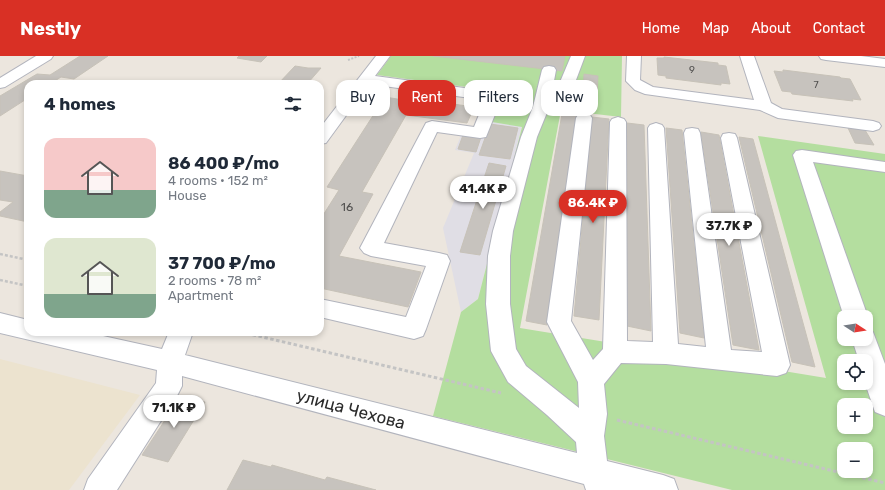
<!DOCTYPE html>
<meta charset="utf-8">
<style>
:root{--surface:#fff;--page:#f6f6f7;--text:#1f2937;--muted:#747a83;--accent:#d93025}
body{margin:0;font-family:Rubik,sans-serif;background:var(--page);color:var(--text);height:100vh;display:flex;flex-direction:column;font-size:15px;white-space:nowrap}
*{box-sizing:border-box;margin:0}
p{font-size:13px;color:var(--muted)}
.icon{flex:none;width:22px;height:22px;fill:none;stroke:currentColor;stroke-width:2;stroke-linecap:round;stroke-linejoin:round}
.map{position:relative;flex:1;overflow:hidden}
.side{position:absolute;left:24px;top:24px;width:300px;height:256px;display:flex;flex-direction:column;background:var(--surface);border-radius:12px;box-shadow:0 2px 6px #0003}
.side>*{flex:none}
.banner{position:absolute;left:336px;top:24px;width:380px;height:36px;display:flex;gap:8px}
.needle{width:26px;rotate:102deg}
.buttons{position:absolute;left:837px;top:254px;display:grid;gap:8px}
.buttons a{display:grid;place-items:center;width:36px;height:36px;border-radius:8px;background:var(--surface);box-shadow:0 2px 6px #0003;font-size:20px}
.price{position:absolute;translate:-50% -34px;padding:0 9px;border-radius:14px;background:#fff;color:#222;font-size:13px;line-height:26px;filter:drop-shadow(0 1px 2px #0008)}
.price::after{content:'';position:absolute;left:50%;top:24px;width:12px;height:9px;margin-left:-6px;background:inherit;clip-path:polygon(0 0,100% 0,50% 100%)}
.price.current{background:var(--accent);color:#fff}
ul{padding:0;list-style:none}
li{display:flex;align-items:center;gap:12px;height:100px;padding:0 20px}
li span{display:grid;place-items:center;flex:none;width:112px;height:80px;border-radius:12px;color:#555}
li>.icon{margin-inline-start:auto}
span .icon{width:48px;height:48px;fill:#fffc;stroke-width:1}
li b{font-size:17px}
h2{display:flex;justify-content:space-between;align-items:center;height:48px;padding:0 20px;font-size:17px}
.pill{padding:0 14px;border-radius:12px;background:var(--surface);box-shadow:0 2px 6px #0003;font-size:14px;line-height:36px}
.pill.current{background:var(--accent);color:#fff}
header{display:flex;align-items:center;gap:24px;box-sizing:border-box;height:56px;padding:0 20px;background:var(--accent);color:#fff}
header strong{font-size:19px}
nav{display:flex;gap:22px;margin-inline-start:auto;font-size:14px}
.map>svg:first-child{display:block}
.industrial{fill:#e0dee5}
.education{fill:#ece3cf}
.green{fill:#b4de9f;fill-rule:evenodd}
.building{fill:#c7c3be;stroke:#c7c2b8}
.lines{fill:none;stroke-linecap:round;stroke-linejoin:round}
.minor-casing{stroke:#b2b4bd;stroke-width:2}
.path-far2{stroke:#c4c4c4;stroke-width:2;stroke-dasharray:2 1.5;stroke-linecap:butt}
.path-far1{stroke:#c4c4c4;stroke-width:2.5;stroke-dasharray:3 2;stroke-linecap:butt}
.path{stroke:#c4c4c4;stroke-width:3;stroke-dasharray:3.5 2.5;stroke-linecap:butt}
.minor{fill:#fff;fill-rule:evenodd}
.labels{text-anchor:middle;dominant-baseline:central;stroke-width:3;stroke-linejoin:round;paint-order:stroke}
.far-number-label{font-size:10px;fill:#525150}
.number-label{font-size:12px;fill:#525150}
.near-street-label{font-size:17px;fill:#2b2b2b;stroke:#fff}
</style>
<header>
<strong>Nestly</strong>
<nav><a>Home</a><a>Map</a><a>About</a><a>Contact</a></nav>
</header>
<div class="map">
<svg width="885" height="434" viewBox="0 0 885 434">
<rect width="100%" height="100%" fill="#ece6de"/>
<path class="industrial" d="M486,65L522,70L478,243L461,256L443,172L474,97L455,94L462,77Z"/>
<path class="education" d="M0,303L140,339L69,434H0Z"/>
<path class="green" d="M391,0H622L621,61L561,54L520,272L826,322L758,80L885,98V434H732L433,360L461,256L478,243L522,71L486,65L497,35L377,19ZM844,261H866V283H844ZM844,305H866V327H844ZM844,349H866V371H844ZM844,393H866V415H844Z"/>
<g class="building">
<path d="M80,0H108L74,23L61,21L50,28H28V42L0,60V40L37,18L50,19Z"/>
<path d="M239,0H267L261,6L237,2Z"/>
<path d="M433,0H565L562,15Z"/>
<path d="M664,1L718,7V9L726,10L730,28L721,27V29L666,22V20L658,19L657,2H664Z"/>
<path d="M295,10L308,12H321L307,28H278Z"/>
<path d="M783,14L840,21L841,22L850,23L861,44L852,43L853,45L792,38L791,36L782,35L774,15L783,16Z"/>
<path d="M584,18L598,20L597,40L583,39Z"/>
<path d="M502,37L517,39L512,53L497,50Z"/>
<path d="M385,41L403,44L404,41L474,51L467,67L406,59L362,136L373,138L339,200L421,216L408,251L320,232V164L339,134L327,131Z"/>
<path d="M562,58L576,60L547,269L526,265Z"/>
<path d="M592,61L609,63L599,264L574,260Z"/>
<path d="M627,67L644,69L651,275L627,270Z"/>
<path d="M490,68L518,72L510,103L479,99Z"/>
<path d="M666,72L682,74L704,282L680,277Z"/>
<path d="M848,72L865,74L874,89L855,87Z"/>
<path d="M701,76L719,79L759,294L733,289Z"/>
<path d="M463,79L481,81L476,96L458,93Z"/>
<path d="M739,81L753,83L815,311L792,306Z"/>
<path d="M489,107L506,110L480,199L460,196Z"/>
<path d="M0,115L28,120V166L0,160V156L13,146L0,144Z"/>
<path d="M181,340L205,346L168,406L142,399Z"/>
<path d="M243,404L271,411L272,409L325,424L327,421L376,434H227Z"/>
</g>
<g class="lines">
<defs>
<g id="minor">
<path d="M36,0H53L51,3L5,31L0,32V22Z"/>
<path d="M376,0H390L375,20L494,36L499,38L502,41L486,81L480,82L437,76L384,187L439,197L447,199L450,205L426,273L423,280L414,283L320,261V243L406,261L426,210L371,200L364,197L360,192L426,67L432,65L474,71L485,44L369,28L326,87L320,88V72Z"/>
<path d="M571,0H585L570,40L559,49L548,54L537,81L513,175L510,200V248L516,293L526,310L579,352L578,326L547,266L576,62L578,59L584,57L590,59L592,62L571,265L593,304L603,293L610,66L612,63L618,61L624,63L626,66L627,285L653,286L648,72L650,69L656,67L662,69L664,72L678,288L706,291L684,77L686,73L692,72L698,73L700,77L731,294L762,296L721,82L723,78L729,77L735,78L737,82L790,309L786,317L777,320L666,308L621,307L604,328L607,358L604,380L607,405L663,419L674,423L678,434H586L584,428L182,320V330L178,338L117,434H84L88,423L156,327L157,314L0,277V257L28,264V276H85L162,293L169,276H193L185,299L577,397L576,386L547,359L508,326L491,295L486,248L488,200L493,175L521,81L533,51L542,14L544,11L549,10L554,11L556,14L551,41L555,38Z"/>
<path d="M627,0H641L640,24L653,31L754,44L740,0H754L771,47L782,53L873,65L879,67L881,70L879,73L873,75L778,62L760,54L645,38L635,34L626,25Z"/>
<path d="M819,0H861L885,3V11L826,4L821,3Z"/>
<path d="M802,94L885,106V116L813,106L868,261L866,265V261H844L793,99L796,95Z"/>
<path d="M866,273L873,276L885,308V360L875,356L865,327L866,305H859L852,283H866Z"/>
</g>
</defs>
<use href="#minor" class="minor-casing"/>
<path class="path-far2" d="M348,4L359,0"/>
<g class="path-far1">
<path d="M0,198L28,204"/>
<path d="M0,224L28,230"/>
</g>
<g class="path">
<path d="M241,276L501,337"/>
<path d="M617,364L885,427"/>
</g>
<use href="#minor" class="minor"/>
</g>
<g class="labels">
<g class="far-number-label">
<text x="692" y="14">9</text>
<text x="816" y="29">7</text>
</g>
<g class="number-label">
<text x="347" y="151">16</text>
</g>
<g class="near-street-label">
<text transform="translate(351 353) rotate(15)">улица Чехова</text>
</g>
</g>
</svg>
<div class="buttons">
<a><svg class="needle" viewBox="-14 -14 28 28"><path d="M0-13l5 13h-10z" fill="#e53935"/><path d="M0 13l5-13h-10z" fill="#747a83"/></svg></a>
<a><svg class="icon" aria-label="locate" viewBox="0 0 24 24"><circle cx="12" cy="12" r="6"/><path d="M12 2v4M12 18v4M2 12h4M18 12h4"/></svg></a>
<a>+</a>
<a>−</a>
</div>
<b class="price" style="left:483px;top:154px">41.4K ₽</b>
<b class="price current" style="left:593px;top:168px">86.4K ₽</b>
<b class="price" style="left:729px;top:191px">37.7K ₽</b>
<b class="price" style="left:174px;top:373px">71.1K ₽</b>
<div class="banner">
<a class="pill">Buy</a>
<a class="pill current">Rent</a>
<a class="pill">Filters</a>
<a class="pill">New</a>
</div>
<section class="side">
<h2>4 homes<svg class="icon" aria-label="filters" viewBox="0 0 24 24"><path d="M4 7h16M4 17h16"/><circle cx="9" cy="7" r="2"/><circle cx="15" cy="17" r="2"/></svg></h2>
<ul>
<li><span style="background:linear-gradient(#f6c9c9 65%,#7fa58c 0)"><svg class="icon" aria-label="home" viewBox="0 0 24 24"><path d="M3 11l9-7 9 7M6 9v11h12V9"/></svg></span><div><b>86 400 ₽/mo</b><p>4 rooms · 152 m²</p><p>House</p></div></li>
<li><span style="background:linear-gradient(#dfe7d0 70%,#7fa58c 0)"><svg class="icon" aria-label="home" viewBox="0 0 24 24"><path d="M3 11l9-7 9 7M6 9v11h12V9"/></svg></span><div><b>37 700 ₽/mo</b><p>2 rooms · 78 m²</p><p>Apartment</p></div></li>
</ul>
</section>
</div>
